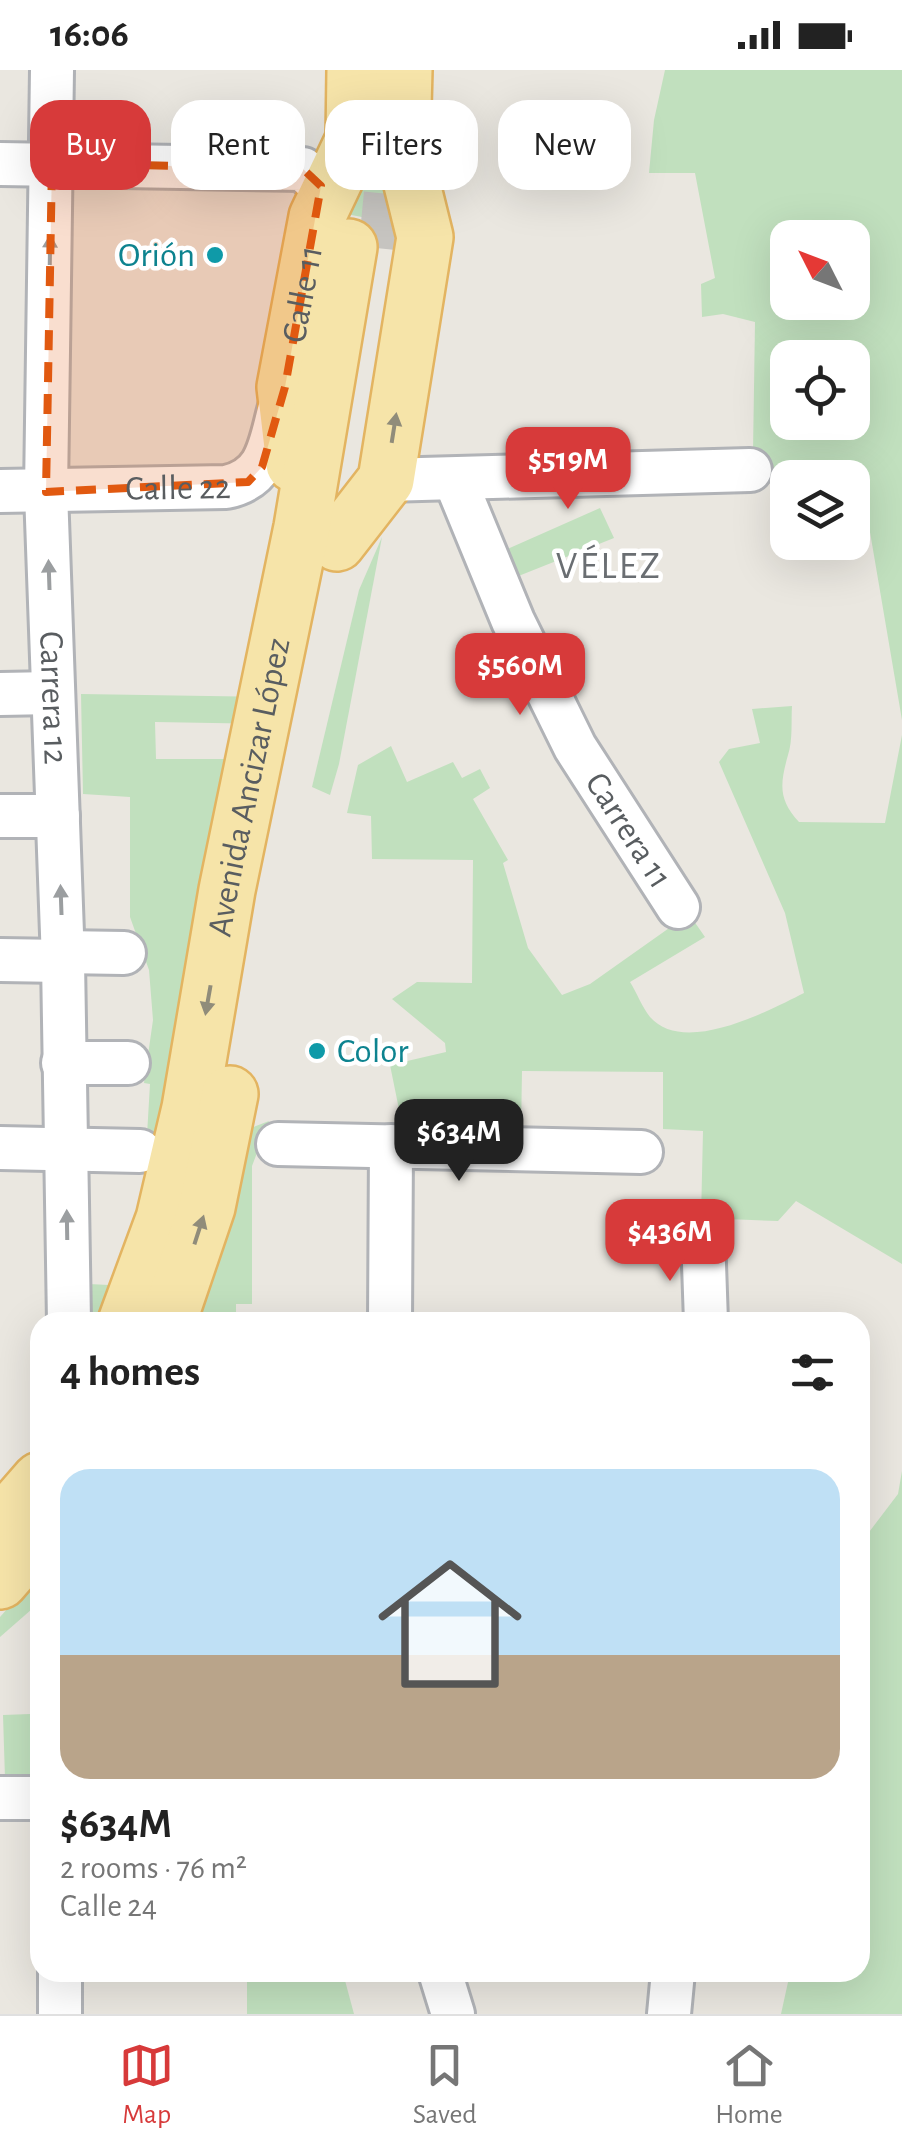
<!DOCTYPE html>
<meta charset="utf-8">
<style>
:root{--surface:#fff;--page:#f6f6f6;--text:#222;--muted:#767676;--line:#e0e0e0;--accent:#d73a3a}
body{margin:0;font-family:"Alegreya Sans",sans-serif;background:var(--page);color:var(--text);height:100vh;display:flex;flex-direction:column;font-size:38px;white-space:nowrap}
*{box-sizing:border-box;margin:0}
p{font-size:32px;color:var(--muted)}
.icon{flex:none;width:55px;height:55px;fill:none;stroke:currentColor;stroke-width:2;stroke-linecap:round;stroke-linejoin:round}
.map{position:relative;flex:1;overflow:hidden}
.side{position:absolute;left:30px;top:1242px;width:840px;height:670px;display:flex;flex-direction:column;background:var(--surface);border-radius:30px;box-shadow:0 10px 40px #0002}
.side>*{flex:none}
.top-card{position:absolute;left:30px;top:30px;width:842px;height:90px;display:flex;gap:20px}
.needle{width:65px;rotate:312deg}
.buttons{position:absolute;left:770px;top:150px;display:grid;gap:20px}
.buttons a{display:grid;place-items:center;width:100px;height:100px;border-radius:20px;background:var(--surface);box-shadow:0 10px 40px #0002;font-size:50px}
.price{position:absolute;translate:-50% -85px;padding:0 22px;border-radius:20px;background:var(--accent);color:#fff;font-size:32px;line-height:65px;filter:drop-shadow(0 2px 5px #0008)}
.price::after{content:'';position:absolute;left:50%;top:60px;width:30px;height:22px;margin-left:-15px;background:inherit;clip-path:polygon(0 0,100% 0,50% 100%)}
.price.active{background:#222;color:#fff}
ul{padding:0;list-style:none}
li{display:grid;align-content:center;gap:20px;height:530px;padding:0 30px}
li+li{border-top:2px solid var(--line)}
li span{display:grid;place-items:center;height:310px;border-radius:30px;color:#555}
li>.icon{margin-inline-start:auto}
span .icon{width:180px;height:180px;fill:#fffc;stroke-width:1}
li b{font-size:42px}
h2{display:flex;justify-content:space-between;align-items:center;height:120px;padding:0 30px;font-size:42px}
.pill{padding:0 35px;border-radius:30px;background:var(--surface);box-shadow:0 10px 40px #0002;font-size:35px;line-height:90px}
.pill.active{background:var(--accent);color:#fff}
.status{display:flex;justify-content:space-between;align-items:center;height:70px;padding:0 50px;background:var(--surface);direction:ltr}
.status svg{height:28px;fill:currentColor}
.tabs{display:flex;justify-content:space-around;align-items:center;height:140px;border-top:2px solid var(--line);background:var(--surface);font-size:28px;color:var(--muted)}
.tabs a{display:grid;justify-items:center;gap:5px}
.tabs .active{color:var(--accent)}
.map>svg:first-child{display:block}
.green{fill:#c1e0be;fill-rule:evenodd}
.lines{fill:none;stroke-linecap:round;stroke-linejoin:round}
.major-tunnel{stroke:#c6c4c0;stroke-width:55;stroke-dasharray:55 28;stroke-linecap:butt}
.minor-casing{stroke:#b1b3b7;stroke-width:48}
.major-casing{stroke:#e3b461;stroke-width:60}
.minor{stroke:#fff;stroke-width:42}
.major{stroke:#f6e4a9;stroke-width:55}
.oneway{fill:#9b9ea0}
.oneway2{fill:#908c7a}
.marked{fill:#e15910;fill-opacity:0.2;stroke:#e15910;stroke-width:8;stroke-dasharray:20 12;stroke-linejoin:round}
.culture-dot{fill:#0f9aa8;stroke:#fff;stroke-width:4}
.labels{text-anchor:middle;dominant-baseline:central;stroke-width:9;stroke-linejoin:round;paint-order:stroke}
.culture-label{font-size:35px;fill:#0d838f;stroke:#fff;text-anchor:end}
.street-label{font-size:35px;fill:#595d60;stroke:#fff}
.neighbourhood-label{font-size:38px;letter-spacing:2.5px;fill:#6a6e72;stroke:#fff}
</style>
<div class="status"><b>16:06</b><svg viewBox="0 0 49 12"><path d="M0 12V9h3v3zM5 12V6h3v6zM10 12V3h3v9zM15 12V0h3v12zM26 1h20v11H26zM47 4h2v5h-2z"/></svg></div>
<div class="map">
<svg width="902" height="1944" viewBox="0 0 902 1944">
<rect width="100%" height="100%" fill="#eae7e0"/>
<g class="green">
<path d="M665,0H902V650L863,421L853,414L852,408L843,407L822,393L773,402L753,382L755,252L723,244L702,247L701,214L715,208L695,103H649L654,50ZM788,168H852V232H788ZM788,288H852V352H788Z"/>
<path d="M385,23L403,155L336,142Z"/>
<path d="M600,438L614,468L516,507L503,481Z"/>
<path d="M382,467L339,694L330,725L312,717L359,520Z"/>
<path d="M81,624L268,627L263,654L155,652L156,689H224L153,1088L147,1065L150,1014L144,1013L153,950L149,900L130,847V727L83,724Z"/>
<path d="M792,636C791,651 793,670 788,685C780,714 778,729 799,752L885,753L902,665V1194L796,1131L778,1151L701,1148L703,1061L663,1059V1002L522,1001L521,1061L403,1059L390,995L446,982L445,973L392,929L417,912L472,913L473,790L372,789L371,746L347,743L358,695L391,676L407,712L453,692L462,708L480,699L490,718L473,729L508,790L503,793L528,878L562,925L590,914L689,844L705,867L630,912C637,923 642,937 650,947C684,986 768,941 804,923L785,843L719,692L729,679L760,673L752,639Z"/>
<path d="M269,1051L252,1096V1234H236V1252H194L246,1060Z"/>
<path d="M151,1099L101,1252H88L89,1214L109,1215Z"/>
<path d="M902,1401V1944H781L790,1903L860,1902V1474L898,1424Z"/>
<path d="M40,1502V1532L0,1567V1547Z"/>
<path d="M30,1644L32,1708L5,1709L3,1645Z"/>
<path d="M247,1903H343L354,1944H247Z"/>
</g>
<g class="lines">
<path class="major-tunnel" d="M386,179L397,67"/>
<defs>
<g id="minor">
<path id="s1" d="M52,0L46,422L63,891L69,1252"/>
<path d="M0,94L303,99L321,116L322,136"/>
<path d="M386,410L750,400"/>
<path id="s2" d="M455,410L513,551L575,677L678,837"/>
<path id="s3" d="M0,421L226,417C271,408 270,369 282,330"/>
<path d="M0,624L53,623"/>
<path d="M0,746H58"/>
<path d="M62,882L124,883"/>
<path d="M0,890L63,891"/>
<path d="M63,993H128"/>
<path d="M278,1074L641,1082"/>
<path d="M0,1078L140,1081"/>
<path d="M691,1153L703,1165L706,1252"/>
<path d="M390,1252L391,1076"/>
<path d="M0,1728H40"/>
<path d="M440,1902L453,1944"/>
<path d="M60,1944V1902"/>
<path d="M669,1944L673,1902"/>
</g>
<g id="major">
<path id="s4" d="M294,394L285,317L317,147L354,69L355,0"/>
<path d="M337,473L386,410L425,167L402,74L404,0"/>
<path id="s5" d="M126,1252L164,1149L190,1038L227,820L302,457L349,177"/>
<path d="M168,1252L207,1137L230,1024"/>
<path d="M0,1456L40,1410"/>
<path d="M0,1511L40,1465"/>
</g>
</defs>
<use href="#minor" class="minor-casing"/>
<use href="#major" class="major-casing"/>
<use href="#minor" class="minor"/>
<use href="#major" class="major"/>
</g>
<defs><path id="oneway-solid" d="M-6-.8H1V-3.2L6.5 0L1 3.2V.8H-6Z" transform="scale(2.5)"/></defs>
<g class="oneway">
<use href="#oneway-solid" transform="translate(50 180) rotate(-89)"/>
<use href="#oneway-solid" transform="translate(49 505) rotate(-92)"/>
<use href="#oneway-solid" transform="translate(61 830) rotate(-92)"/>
<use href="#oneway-solid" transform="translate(67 1155) rotate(-91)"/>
</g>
<g class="oneway2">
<use href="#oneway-solid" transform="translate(394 358) rotate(-81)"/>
<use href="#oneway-solid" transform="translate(208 930) rotate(100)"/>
<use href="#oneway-solid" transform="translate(199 1160) rotate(-72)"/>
</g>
<path class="marked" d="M52,93L303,99L321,116L285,317L262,397L248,412L46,422Z"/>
<g class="culture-dot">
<circle cx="215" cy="185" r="10"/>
<circle cx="317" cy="981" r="10"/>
</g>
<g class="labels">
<g class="culture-label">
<text x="195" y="185">Orión</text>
<text x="337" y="981" text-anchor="start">Color</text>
</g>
<g class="street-label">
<text stroke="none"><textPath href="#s4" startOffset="172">Calle 11</textPath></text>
<text stroke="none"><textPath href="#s3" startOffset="178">Calle 22</textPath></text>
<text stroke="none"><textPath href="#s1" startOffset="628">Carrera 12</textPath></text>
<text stroke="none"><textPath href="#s5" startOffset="550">Avenida Ancizar López</textPath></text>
<text stroke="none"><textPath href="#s2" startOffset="392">Carrera 11</textPath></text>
</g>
<g class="neighbourhood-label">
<text x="609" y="497">VÉLEZ</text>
</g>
</g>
</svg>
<div class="buttons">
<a><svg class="needle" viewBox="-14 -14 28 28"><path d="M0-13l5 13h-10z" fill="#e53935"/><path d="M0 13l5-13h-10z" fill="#767676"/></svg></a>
<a><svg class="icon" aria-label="locate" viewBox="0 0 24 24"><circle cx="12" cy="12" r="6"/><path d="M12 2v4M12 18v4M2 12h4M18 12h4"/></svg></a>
<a><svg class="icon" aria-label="layers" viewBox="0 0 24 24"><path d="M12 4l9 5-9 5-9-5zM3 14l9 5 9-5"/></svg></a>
</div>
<b class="price" style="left:568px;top:442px">$519M</b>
<b class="price" style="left:520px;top:648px">$560M</b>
<b class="price active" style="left:459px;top:1114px">$634M</b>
<b class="price" style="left:670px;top:1214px">$436M</b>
<div class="top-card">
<a class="pill active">Buy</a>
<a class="pill">Rent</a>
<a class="pill">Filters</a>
<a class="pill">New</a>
</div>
<section class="side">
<h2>4 homes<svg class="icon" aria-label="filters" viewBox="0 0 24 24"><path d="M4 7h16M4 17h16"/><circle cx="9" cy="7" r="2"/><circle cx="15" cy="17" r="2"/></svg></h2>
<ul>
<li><span style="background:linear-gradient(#bfe0f5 60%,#b9a48a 0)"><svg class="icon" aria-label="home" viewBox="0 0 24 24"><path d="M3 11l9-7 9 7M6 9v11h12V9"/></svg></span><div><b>$634M</b><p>2 rooms · 76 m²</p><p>Calle 24</p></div></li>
</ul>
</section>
</div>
<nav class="tabs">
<a class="active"><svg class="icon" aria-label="map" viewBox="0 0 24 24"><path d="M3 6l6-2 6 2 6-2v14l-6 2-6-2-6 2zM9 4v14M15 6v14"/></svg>Map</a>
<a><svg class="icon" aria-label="saved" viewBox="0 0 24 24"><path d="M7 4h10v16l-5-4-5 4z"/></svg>Saved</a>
<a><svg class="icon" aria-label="home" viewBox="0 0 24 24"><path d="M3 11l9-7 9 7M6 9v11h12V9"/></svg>Home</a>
</nav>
